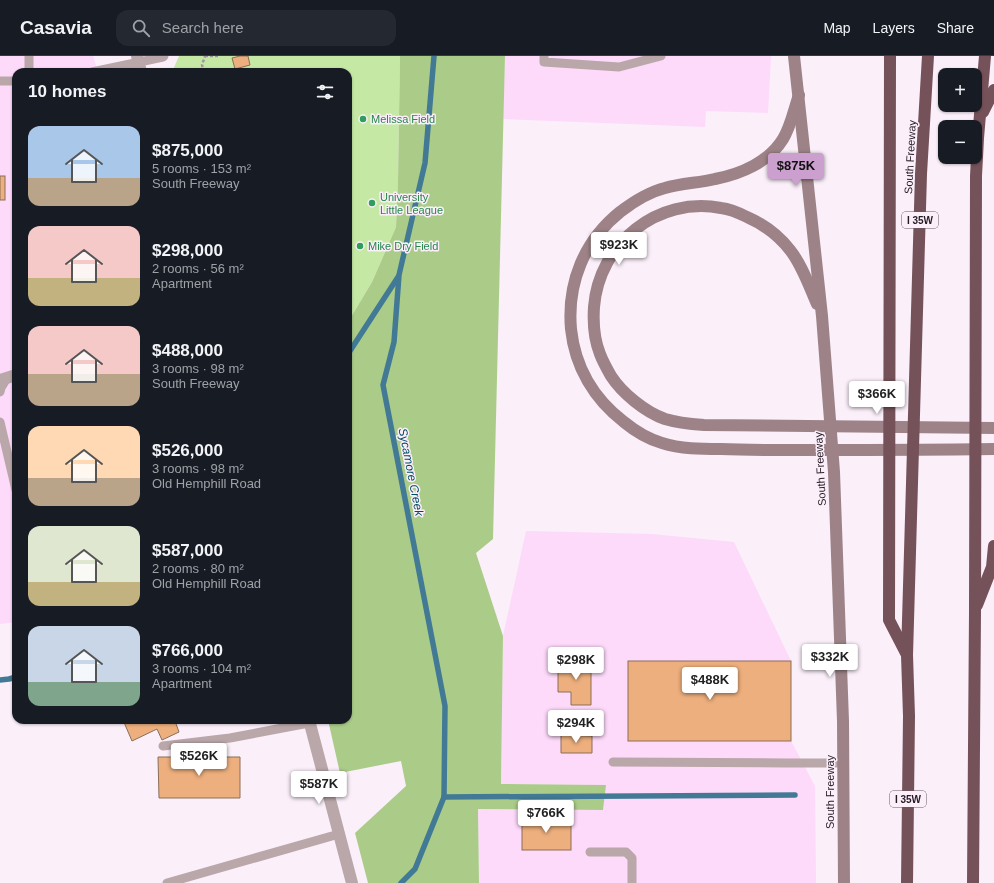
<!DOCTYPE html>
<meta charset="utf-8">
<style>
:root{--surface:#171b24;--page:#242831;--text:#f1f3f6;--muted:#9ea1a6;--line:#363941;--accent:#cba0cf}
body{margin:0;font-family:Helvetica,sans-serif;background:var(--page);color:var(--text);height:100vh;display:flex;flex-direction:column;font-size:15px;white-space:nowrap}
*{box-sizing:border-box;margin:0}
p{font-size:13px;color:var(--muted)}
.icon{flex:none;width:22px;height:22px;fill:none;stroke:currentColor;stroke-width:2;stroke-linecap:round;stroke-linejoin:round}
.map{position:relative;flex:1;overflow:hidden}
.panel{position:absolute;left:12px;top:12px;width:340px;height:656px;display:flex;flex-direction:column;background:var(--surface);border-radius:12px;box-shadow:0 1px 3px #0004}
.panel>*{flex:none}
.controls{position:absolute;left:938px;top:12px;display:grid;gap:8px}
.controls a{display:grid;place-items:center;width:44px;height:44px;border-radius:8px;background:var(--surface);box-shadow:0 1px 3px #0004;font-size:20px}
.price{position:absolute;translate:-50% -34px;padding:0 9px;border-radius:4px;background:#fff;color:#222;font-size:13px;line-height:26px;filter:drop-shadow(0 1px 2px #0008)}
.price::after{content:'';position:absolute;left:50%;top:24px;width:12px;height:9px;margin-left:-6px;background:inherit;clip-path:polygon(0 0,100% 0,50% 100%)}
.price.on{background:var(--accent);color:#111}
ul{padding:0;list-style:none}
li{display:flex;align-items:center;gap:12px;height:100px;padding:0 16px}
li span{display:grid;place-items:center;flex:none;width:112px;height:80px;border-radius:12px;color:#555}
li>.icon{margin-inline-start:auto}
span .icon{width:48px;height:48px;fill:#fffc;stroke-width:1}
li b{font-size:17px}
h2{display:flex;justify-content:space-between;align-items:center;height:48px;padding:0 16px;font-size:17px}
header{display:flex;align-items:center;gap:24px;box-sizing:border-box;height:56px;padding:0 20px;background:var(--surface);border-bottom:1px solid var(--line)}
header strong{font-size:19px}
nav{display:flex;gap:22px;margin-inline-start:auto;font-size:14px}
.search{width:280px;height:36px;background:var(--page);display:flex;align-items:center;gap:10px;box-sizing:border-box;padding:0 14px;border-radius:12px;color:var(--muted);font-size:15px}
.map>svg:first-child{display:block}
.built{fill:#fdd9fa}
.green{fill:#c6e8a5}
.forest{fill:#abcc89}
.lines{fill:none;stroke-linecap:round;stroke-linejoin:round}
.stream{stroke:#427a96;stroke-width:5.5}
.building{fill:#edaf7d;stroke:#8b6f59}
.path{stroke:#a0949f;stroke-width:2.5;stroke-dasharray:3 2;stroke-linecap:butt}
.lane{stroke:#baa7aa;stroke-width:9}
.street{stroke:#baa7aa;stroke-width:12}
.secondary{stroke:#9d8387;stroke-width:12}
.highway{stroke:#755259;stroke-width:12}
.leisure-dot{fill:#2e9e5b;stroke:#fbeffa;stroke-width:1.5}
.labels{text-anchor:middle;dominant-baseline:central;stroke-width:3;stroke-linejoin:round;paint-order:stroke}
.shield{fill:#fbeffa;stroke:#655a64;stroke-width:1}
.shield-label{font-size:10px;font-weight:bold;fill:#251a24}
.leisure-label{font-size:11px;fill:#27864d;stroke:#fbeffa;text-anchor:start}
.street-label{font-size:11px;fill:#251a24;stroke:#fbeffa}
.water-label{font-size:12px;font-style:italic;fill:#004a64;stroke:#fbeffa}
</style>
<header>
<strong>Casavia</strong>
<div class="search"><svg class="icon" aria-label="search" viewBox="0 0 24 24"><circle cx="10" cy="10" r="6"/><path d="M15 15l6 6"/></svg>Search here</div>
<nav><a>Map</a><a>Layers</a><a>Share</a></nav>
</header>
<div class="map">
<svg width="994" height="827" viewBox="0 0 994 827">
<rect width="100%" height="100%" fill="#fbeffa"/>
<g class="built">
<path d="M0,0H93L98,16H16V566L0,568Z"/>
<path d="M505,0H771L768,57L706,55L705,71L503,63Z"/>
<path d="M526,475L652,478L734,486L791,605V685L815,730L816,827H479L478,753L603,754L605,729L501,728L503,580Z"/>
</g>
<path class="green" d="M179,0H400L398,123L396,171L372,226L348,266V16H172Z"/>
<path class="forest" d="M400,0H505L493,483L476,497L503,580L501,728L606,729L603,754L478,753L479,827H368L355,777L406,730L401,705L340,717L328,664H348V266L372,226L396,171L398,123Z"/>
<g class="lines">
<g class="stream">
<path d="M348,298L398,221"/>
<path d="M0,624L9,623L16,621"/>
<path d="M444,741L795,739"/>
<path d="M401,827L415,813L444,741L445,650L383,329L394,286L399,219L425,107L434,0"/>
</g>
</g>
<g class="building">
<path d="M240,0H248L250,9L235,13L232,2Z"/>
<rect x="0" y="120" width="5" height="24"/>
<path d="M591,605V649H571V636H558V606Z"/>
<rect x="628" y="605" width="163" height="80"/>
<path d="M123,664H177L175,665L179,676L162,684L157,673L132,685Z"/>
<path d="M561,679L592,680V697H561Z"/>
<path d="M158,701H240V742H159Z"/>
<rect x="522" y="761" width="49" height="33"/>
</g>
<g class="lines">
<g class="path">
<path d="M205,0H220"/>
<path d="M204,16L202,9L205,0"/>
</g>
<g class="lane">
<path d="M29,0V16"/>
<path d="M544,0V6L619,11L661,0"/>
<path d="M92,16L163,1L164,0"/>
<path d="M0,25H16"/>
<path d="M0,336L1,332L7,322"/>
<path d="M0,366L16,434"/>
<path d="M163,690L230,682L309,667"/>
<path d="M613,706L786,707H843"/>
<path d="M590,796H626L632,802V827"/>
<path d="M167,827L339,778"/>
</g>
<g class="street">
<path d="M137,0L141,16"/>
<path d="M0,324L16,319"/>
<path d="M309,664L352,827"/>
</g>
<g class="secondary">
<path d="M794,0L822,260L834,416L843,665L844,827"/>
<path d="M799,39C794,53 791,70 783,83C769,106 741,118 715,123C699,127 681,127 665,132C649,136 633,146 620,156C584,185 567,227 571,273C575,311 594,343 624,366C635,375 648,383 662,387C681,393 701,393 721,393C742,394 763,394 785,394C855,394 924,394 994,393"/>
<path d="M817,248C809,230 802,209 790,194C779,180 763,168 747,161C739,157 730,153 721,152C658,140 599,187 594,251C593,266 594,283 600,298C603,306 607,313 611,320C622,337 645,356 665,363C678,367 690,368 704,369L994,372"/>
</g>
<g class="highway">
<path d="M890,0L889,564L906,597"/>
<path d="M983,56L994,34"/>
<path d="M977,549L992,511L994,490"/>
<path d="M907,827L909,660L907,599L921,118L928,0"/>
<path d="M973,827L975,556L976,120L978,82L985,0"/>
</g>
</g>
<g class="leisure-dot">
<circle cx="363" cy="63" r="4"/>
<circle cx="372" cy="147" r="4"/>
<circle cx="360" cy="190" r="4"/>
</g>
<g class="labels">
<g class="shield">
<rect x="902" y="156" width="36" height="16" rx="3"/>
<rect x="890" y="735" width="36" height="16" rx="3"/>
</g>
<g class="shield-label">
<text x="920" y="164">I 35W</text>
<text x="908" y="743">I 35W</text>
</g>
<g class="leisure-label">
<text x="371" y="63">Melissa Field</text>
<text x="380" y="141">University<tspan x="380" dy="13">Little League</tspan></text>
<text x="368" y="190">Mike Dry Field</text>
</g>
<g class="street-label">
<text transform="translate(910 101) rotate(-87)">South Freeway</text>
<text transform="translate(820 413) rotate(-93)">South Freeway</text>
<text transform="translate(830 736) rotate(-90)">South Freeway</text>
</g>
<g class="water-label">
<text transform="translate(411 416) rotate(79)">Sycamore Creek</text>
</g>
</g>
</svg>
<div class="controls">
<a>+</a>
<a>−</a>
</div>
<b class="price on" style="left:796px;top:131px">$875K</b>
<b class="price" style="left:619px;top:210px">$923K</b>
<b class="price" style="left:877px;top:359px">$366K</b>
<b class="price" style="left:830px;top:622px">$332K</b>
<b class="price" style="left:576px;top:625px">$298K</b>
<b class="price" style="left:710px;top:645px">$488K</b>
<b class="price" style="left:576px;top:688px">$294K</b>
<b class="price" style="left:199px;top:721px">$526K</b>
<b class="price" style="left:319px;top:749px">$587K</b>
<b class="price" style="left:546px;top:778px">$766K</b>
<section class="panel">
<h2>10 homes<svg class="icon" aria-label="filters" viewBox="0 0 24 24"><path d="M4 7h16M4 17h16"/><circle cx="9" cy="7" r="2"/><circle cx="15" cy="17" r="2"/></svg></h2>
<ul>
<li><span style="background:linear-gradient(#a9c7e8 65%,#b9a48a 0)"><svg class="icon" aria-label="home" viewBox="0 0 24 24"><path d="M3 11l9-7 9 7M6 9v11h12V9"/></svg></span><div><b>$875,000</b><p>5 rooms · 153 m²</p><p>South Freeway</p></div></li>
<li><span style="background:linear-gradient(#f6c9c9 65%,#c2b280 0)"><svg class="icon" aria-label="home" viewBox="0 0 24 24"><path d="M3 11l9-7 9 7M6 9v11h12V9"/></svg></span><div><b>$298,000</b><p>2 rooms · 56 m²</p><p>Apartment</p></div></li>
<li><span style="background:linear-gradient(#f6c9c9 60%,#b9a48a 0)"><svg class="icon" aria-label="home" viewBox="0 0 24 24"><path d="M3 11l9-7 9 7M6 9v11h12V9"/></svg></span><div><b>$488,000</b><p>3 rooms · 98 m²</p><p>South Freeway</p></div></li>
<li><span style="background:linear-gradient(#ffd9b3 65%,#b9a48a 0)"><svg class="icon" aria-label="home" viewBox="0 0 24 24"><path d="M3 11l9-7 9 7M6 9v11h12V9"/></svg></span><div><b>$526,000</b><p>3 rooms · 98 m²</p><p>Old Hemphill Road</p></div></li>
<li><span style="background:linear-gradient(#dfe7d0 70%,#c2b280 0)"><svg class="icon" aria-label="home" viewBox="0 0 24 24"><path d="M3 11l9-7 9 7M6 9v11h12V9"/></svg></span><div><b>$587,000</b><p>2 rooms · 80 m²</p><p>Old Hemphill Road</p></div></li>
<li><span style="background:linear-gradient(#c9d6e8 70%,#7fa58c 0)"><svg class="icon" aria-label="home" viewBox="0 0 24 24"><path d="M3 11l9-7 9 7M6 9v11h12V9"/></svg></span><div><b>$766,000</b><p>3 rooms · 104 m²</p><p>Apartment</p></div></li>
</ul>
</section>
</div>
